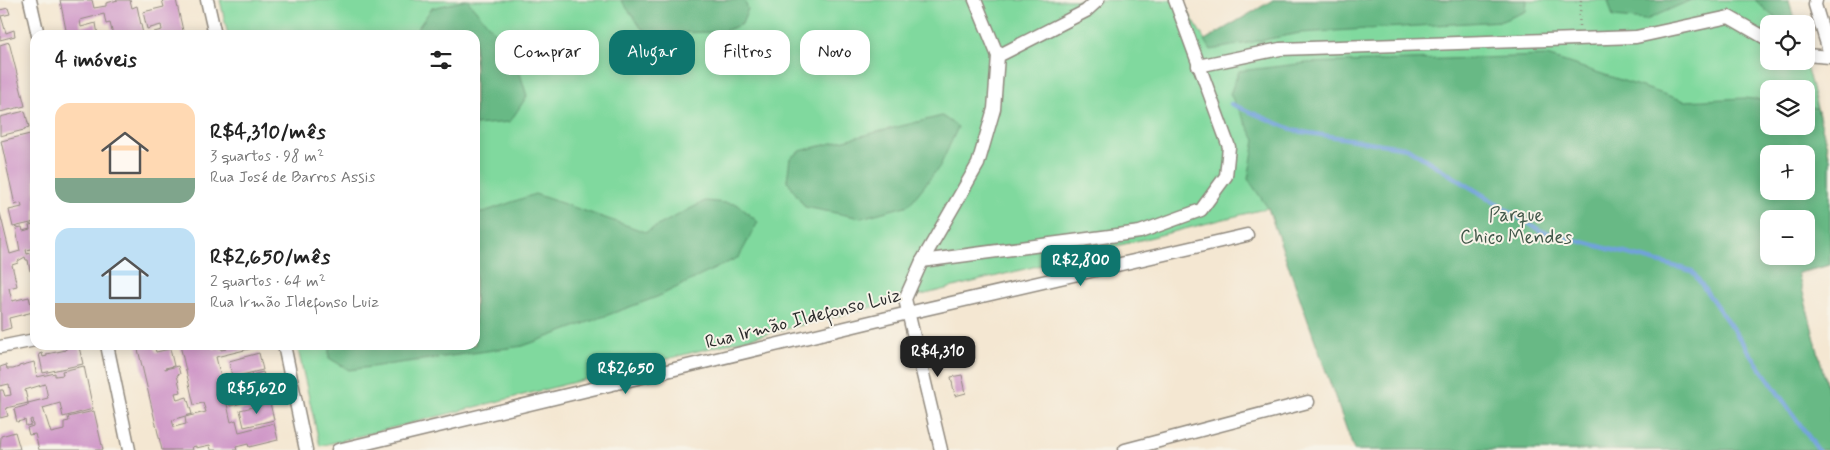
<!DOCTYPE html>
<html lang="pt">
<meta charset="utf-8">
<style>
:root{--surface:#fff;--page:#f6f6f6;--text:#222;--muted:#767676;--accent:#0f766e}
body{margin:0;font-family:Mynerve,sans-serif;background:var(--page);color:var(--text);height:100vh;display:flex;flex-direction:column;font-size:19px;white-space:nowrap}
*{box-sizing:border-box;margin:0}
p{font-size:16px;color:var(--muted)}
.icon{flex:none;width:28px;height:28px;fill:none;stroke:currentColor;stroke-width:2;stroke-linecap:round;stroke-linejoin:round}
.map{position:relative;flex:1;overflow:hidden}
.panel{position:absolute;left:30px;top:30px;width:450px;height:320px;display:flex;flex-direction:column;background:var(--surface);border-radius:15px;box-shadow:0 2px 12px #0003}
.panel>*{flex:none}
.banner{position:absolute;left:495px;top:30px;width:475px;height:45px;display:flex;gap:10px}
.fabs{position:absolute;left:1760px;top:15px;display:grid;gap:10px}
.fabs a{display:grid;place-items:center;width:55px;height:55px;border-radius:10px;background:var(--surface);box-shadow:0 2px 12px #0003;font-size:25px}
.price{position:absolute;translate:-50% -42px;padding:0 11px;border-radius:10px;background:var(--accent);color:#fff;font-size:16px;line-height:32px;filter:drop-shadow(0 1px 2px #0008)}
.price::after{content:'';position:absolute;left:50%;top:30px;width:15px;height:11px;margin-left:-8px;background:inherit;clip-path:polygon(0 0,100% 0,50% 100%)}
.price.current{background:#222;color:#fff}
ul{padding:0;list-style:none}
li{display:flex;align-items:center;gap:15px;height:125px;padding:0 25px}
li span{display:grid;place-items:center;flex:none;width:140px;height:100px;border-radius:15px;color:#555}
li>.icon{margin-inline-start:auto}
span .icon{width:60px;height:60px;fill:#fffc;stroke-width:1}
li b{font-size:21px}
h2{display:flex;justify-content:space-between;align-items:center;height:60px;padding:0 25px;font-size:21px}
.tag{padding:0 18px;border-radius:15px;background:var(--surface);box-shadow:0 2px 12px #0003;font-size:18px;line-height:45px}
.tag.current{background:var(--accent);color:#fff}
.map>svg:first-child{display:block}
.green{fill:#80d99e;stroke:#568264;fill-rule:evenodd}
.forest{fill:#68b985;stroke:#4a7258;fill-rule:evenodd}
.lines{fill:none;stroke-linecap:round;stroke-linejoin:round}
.stream{stroke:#71a2db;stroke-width:4.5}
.building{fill:#cf96c7}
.minor-casing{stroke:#90897e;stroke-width:15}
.path{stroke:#90897e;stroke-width:2.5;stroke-dasharray:1 4;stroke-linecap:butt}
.minor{stroke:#fff;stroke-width:12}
.labels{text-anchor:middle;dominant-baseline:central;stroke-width:4;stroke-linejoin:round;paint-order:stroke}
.park-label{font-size:19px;fill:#405648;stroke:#f7f3e8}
.street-label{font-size:19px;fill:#2b2b2b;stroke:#f7f3e8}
</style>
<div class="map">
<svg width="1830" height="450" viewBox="0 0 1830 450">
<rect width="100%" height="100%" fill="#f7f3e8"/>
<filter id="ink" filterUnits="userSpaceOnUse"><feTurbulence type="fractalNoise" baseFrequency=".02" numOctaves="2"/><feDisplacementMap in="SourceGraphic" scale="10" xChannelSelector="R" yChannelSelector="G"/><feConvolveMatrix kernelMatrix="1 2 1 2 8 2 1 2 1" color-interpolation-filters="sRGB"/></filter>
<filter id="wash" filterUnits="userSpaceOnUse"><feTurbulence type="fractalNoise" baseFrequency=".0096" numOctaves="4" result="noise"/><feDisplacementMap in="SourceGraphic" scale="20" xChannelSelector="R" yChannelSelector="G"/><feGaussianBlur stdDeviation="1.12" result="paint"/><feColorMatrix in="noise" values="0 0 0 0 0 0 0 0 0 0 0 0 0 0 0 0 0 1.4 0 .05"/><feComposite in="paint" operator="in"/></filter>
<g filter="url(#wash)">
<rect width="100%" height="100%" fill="#f4e7d2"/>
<path class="green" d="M220,0H1181L1205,40L1273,0H1789L1795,24H1769V61H1805L1830,159V265L1798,273L1830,399V450H1354L1268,208L320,446L297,345H475V35H228ZM1769,89H1806V126H1769ZM1769,154H1806V191H1769ZM1769,219H1806V256H1769Z"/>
<g class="forest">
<path d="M467,0L514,54L527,96L510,122L475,125V35H413L432,8Z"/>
<path d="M621,0H744L748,9L742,24L722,32L653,33L642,29Z"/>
<path d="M1273,0H1527L1526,11L1502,21L1300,33L1211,50L1205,40Z"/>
<path d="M1608,0H1691L1646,20L1613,17Z"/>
<path d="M1755,0H1789L1795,24C1778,24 1767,11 1755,0Z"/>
<path d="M1547,56L1685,101L1745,98L1769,101V126H1806V106L1817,108L1830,159V265L1798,273L1830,399V450H1354L1268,208L1248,179L1255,140L1230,94L1239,71L1307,63ZM1769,154H1806V191H1769ZM1769,219H1806V256H1769Z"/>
<path d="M942,116L958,127L940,166L909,205L861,218L805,207L787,181L790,158L800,151Z"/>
<path d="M535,194L646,232L705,201L737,204L758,222L739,257L657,297L523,346L349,370L329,358V345H475V215Z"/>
</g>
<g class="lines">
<path class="stream" d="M1231,104L1296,131L1407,148L1541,231L1692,271L1818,450"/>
</g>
<g id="blocks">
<g class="building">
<path d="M60,0H92L94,8L106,6V3L118,0H130L132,8L137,6L143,34L113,35L110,23L106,24L104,14L80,20L81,27L96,23L98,35H67Z"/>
<path d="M162,0H176L184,35H155L154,32L162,30L161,25L147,29L143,12L164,7Z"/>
<path d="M8,8L10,14L1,16L6,33L14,30L15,36L0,40V10Z"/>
<path d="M9,42L25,106L0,112V45Z"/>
<path d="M25,111L29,127L24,129V130L0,136V117Z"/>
<path d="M30,134L35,157V222L13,227L9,210L22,207L21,203L15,205L1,141Z"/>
<path d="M0,213L10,254L20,251L16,228L22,227L23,231L30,229L29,225L35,224V248L26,250L27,254L35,252V270L30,271L28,260H26L25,257L18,261V263L12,265L17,286L9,288L12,301L29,297L33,312L9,318L11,328L1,331Z"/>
<path d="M69,345H76V348L79,347L83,364L43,373L39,354L42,353L43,357L47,356V354L66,350L65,346Z"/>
<path d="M137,345H154L156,352L170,349L174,366L165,368V369L178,366L180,374L177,375L181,392L175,393L177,400L187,397L192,414L172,420L174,427L186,424L185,417L206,412L203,403L194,405L180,345H213L214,349L221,348V350L226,349L225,345H256L257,347L216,357L222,382L231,422L236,420L239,432L274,423L278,440L249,447L248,444L236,447L237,450H211L210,445L196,448V446L192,447L193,450H162Z"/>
<path d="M259,353L263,370L232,377L229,361Z"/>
<path d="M34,362L37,377L55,373V376L63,375L62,371L84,366L93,409L63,417L60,403L43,408L51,433L64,430V422L69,421L68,417L94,411L103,450H39L35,434L29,435L27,428L33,426L32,419L30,420L31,425L26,426L25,420L17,422L14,409L28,405V403L48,398L45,384L25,390L28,403L6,408L8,416L0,418V390H3L5,396L11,395L9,384L0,386V367L6,365L7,369H13L19,367V366Z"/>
<path d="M263,372L269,397L230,406L226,388L242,384L240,378Z"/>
<path d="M962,375L966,393L955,396L951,377Z"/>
<path d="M270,403L274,420L244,427L240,410Z"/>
<path d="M15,432L20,449L0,450L1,436Z"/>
</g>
</g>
</g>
<g filter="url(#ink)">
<use href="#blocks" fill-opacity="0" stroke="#90897e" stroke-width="1"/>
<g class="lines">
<defs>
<g id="minor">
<path d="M30,0L38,35"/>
<path d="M207,0L215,35"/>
<path d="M1816,0L1815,5L1830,54"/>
<path d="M1806,55L1830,57"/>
<path d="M998,56L1086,11L1098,0"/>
<path d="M1198,66L1280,49L1636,37L1729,17L1769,40"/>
<path d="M922,261L1140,232L1201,210L1226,176L1229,147L1175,0"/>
<path d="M107,345L129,450"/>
<path d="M284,345L306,450"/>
<path d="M0,347L35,340"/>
<path d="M338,450L908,313L1247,235"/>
<path d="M941,450L905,299L922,261L978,164L994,109L998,56L975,0"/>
<path d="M1125,450L1308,402"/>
</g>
</defs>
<use href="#minor" class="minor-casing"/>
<path class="path" d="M1579,26L1581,0"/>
<use href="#minor" class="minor"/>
</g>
</g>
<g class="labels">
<g class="park-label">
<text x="1516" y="215">Parque<tspan x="1516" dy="22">Chico Mendes</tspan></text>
</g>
<g class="street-label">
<text transform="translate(803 319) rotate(-14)">Rua Irmão Ildefonso Luiz</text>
</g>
</g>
</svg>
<div class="fabs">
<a><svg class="icon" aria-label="locate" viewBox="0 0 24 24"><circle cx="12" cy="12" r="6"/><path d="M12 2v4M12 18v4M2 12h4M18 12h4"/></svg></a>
<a><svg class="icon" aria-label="layers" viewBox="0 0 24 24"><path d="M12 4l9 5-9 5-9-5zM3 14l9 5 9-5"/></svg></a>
<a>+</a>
<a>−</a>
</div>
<b class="price" style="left:1081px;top:287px">R$2,800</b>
<b class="price current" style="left:938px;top:378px">R$4,310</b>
<b class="price" style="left:626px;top:395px">R$2,650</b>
<b class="price" style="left:257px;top:415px">R$5,620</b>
<div class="banner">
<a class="tag">Comprar</a>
<a class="tag current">Alugar</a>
<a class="tag">Filtros</a>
<a class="tag">Novo</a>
</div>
<section class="panel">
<h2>4 imóveis<svg class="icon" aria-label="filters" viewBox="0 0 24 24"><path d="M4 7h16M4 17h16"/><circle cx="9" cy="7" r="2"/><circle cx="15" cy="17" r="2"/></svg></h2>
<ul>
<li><span style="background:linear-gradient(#ffd9b3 75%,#7fa58c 0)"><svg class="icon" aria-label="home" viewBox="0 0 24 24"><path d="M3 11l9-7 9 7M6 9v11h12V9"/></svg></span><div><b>R$4,310/mês</b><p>3 quartos · 98 m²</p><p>Rua José de Barros Assis</p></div></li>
<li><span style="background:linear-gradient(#bfe0f5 75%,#b9a48a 0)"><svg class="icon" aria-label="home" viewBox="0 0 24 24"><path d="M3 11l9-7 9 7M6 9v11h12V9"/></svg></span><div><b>R$2,650/mês</b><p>2 quartos · 64 m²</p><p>Rua Irmão Ildefonso Luiz</p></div></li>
</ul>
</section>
</div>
